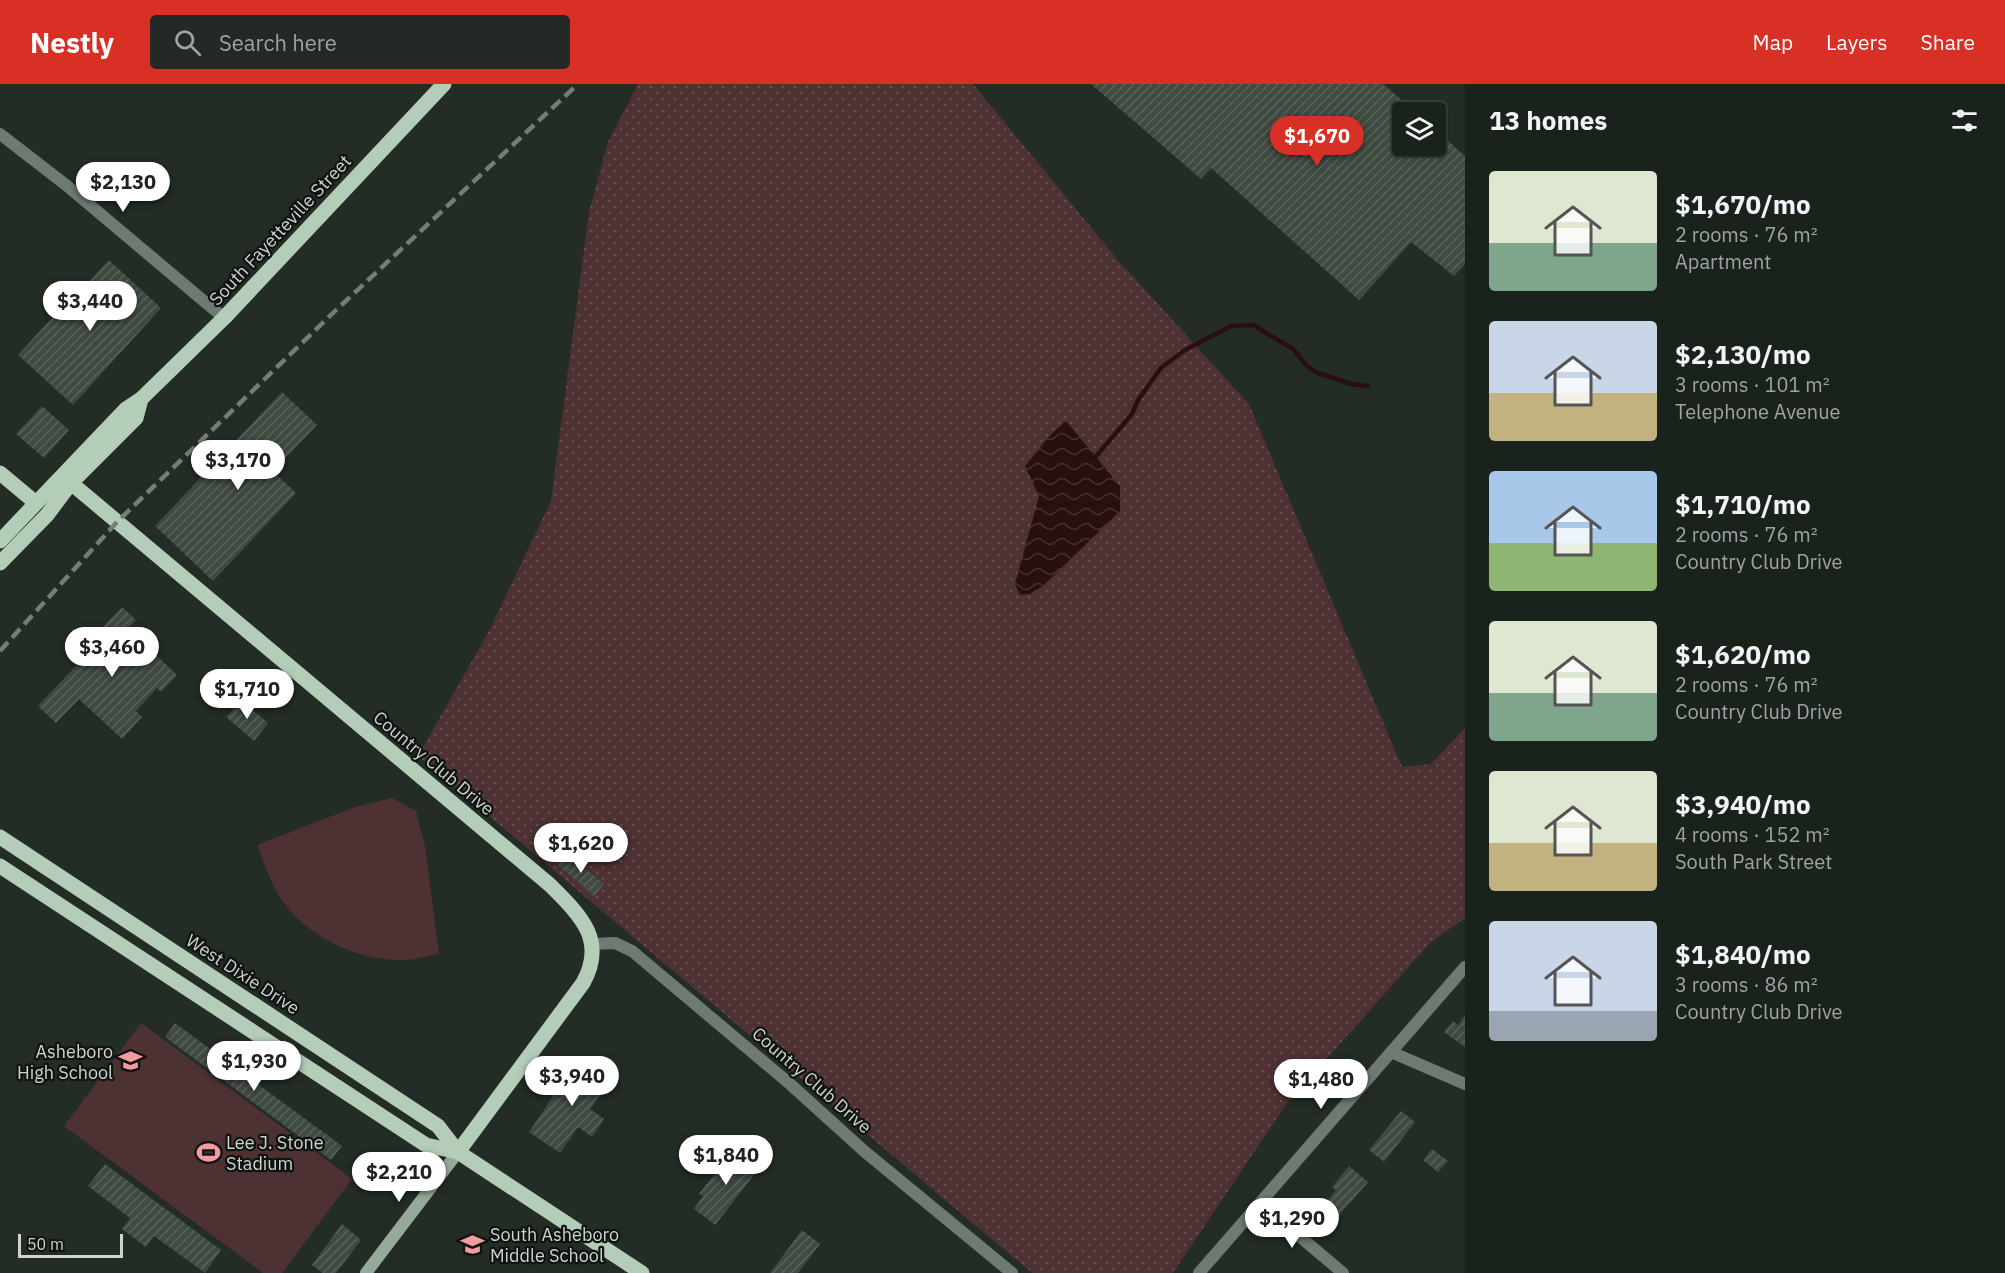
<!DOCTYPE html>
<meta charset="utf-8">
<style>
:root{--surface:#1a221c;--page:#232a25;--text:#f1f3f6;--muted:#9fa4a3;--line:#383f3b;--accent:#d93025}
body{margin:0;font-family:"IBM Plex Sans",sans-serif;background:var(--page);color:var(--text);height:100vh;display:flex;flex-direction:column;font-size:22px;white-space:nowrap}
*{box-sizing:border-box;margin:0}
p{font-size:20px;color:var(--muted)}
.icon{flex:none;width:33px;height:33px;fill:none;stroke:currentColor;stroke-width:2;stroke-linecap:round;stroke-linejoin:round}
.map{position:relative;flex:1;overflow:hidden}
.drawer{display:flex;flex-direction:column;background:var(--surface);width:540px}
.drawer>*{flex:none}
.tools{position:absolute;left:1392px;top:18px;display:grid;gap:12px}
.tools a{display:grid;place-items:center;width:54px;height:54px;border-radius:6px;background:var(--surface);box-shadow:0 2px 4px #0004,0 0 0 2px var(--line);font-size:30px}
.scale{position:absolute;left:18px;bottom:15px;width:105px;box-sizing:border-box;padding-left:6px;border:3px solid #ced5cf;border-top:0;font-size:16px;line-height:21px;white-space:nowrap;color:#ced5cf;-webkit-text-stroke:4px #0f1411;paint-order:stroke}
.price{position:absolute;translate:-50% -51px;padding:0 14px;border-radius:21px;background:#fff;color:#222;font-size:20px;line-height:39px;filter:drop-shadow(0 2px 3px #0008)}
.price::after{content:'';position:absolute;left:50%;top:36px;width:18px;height:14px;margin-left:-9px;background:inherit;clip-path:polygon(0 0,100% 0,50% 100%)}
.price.selected{background:var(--accent);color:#fff}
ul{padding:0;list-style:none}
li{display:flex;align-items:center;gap:18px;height:150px;padding:0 24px}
li span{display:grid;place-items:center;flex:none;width:168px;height:120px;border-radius:6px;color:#555}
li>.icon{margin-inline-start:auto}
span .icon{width:72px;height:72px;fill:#fffc;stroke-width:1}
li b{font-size:26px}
h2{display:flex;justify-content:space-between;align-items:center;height:72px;padding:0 24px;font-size:26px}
header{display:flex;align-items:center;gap:36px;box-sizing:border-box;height:84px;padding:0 30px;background:var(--accent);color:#fff}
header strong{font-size:28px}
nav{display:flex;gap:33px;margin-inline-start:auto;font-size:21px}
.search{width:420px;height:54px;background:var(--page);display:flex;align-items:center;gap:15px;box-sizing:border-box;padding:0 21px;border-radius:6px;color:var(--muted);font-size:22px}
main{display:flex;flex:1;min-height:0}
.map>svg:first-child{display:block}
.grass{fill:url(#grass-dots)}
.pitch{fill:#4e3132}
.water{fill:url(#water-waves)}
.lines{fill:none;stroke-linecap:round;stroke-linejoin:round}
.stream{stroke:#2a0f11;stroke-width:4.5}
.building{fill:url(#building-hatch)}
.street{stroke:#6f7b72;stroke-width:12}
.secondary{stroke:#96aa9a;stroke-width:12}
.primary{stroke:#b4cdb9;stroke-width:15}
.rail{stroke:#747d76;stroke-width:4.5;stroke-dasharray:12 6;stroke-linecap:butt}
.labels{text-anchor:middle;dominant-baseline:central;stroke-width:4.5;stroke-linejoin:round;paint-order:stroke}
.street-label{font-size:18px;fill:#ced5cf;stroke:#0f1411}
.poi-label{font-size:18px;fill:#ced5cf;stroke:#0f1411;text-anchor:start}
</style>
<header>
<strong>Nestly</strong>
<div class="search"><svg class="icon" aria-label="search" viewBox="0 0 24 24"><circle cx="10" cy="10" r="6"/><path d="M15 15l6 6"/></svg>Search here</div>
<nav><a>Map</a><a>Layers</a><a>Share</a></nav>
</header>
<main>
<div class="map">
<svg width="1465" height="1189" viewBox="0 0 1465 1189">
<defs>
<pattern id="grass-dots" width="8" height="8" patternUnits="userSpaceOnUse" patternTransform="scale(1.5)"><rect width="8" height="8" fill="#4e3132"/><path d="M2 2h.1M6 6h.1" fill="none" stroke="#664e4f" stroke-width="1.8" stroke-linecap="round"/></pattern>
<pattern id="water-waves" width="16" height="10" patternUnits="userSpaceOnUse" patternTransform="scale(1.5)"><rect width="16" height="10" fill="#2a0f11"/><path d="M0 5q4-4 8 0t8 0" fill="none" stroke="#483133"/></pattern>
<pattern id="building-hatch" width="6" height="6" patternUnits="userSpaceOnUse" patternTransform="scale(1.5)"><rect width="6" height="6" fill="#3f4a41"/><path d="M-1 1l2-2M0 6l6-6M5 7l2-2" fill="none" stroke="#5a635b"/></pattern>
</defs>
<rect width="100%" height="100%" fill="#232d25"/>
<path class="grass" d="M638,0H973L1117,175L1249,320L1402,683L1431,680L1465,644V834L1431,858L1287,1019L1173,1189H1032L418,672L490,545L551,417L589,128L608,58Z"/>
<g class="pitch">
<path d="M392,714L416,727L425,762L439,869C428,872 414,876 403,876C356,877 305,852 279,812C270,797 264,778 257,761L355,723Z"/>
<path d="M141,939L352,1095L282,1189H263L64,1042Z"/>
</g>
<path class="water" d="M1066,337L1120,402V427L1043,502L1030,510L1020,511L1015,500L1039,412L1025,382C1039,366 1049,350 1066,337Z"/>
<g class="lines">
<path class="stream" d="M1093,376L1132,330L1138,316L1161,284L1185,266L1231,242L1253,241L1293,265L1307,282L1318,289L1351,300L1368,302"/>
</g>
<g class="building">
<path d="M1091,0H1383L1416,28H1402V62H1436V46L1465,72V180L1454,192L1411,158L1359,216L1211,84L1201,95Z"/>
<path d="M109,176L161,224L73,321L18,271L85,198L87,200Z"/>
<path d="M282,308L317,341L273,387L296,409L213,497L155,442Z"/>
<path d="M42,322L69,346L44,374L16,350Z"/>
<path d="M122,523L136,536L128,545L177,591L161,608L157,604L136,627L142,633L122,655L79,615L56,639L38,622L91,566L86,561Z"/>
<path d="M241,616L268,639L254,657L226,633Z"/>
<path d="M566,769L604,800L594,812L557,780Z"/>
<path d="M1465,931V963L1444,948L1453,937L1458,941Z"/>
<path d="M175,939L342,1062L331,1076L165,953Z"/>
<path d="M591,972L607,983L596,998L605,1004L590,1025L604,1035L592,1053L578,1043L560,1069L529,1048L573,983L580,988Z"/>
<path d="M1401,1027L1415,1038L1384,1078L1369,1066Z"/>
<path d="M739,1065L761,1082L715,1141L694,1125L703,1112L699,1110L732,1067L735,1070Z"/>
<path d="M1432,1065L1448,1077L1438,1088L1423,1076Z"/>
<path d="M105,1080L221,1166L205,1189L154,1152L146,1163L122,1145L130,1134L88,1102Z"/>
<path d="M1349,1082L1368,1098L1322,1151L1308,1139L1336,1106L1332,1103Z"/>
<path d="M342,1140L361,1156L336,1189H323L312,1181Z"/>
<path d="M802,1146L820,1160L798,1189H770Z"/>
</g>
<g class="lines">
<g class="street">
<path d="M0,50L66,101L224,234"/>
<path d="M592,860L615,859L632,867L790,1000L864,1067L1012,1189"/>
<path d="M1391,968L1465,1000"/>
<path d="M1260,1119L1343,1189"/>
<path d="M1199,1189L1465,883"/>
</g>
<path class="secondary" d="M366,1189L458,1068"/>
<g class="primary">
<path d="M0,389L36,419"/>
<path d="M71,399L550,801C580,831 607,856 583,899L458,1068"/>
<path d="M0,457L126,325L141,315L224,234L444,0"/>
<path d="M0,479L47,431L71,399L136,334L141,315"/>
<path d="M0,753L438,1042L458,1068L642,1189"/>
<path d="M0,782L426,1061L458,1068"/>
</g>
<path class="rail" d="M0,567L117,438L334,228L578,0"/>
</g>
<defs>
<symbol id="school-bare" viewBox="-9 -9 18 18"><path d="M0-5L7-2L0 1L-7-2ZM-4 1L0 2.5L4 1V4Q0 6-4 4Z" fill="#f49b9f" stroke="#0f1411" stroke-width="2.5" paint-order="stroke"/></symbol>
<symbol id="stadium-bare" viewBox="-9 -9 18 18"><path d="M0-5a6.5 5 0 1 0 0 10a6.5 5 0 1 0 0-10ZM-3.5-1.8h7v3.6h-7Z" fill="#f49b9f" stroke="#0f1411" stroke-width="2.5" paint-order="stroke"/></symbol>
</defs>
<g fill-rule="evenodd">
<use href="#school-bare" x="114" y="960" width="33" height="33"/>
<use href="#stadium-bare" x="192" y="1052" width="33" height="33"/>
<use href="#school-bare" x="456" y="1144" width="33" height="33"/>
</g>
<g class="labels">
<g class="street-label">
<text transform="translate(280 146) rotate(-47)">South Fayetteville Street</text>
<text transform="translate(434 679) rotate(40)">Country Club Drive</text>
<text transform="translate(243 890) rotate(33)">West Dixie Drive</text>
<text transform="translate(812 996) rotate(41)">Country Club Drive</text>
</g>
<g class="poi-label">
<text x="113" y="967" text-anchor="end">Asheboro<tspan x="113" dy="21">High School</tspan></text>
<text x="226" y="1058">Lee J. Stone<tspan x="226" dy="21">Stadium</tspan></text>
<text x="490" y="1150">South Asheboro<tspan x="490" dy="21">Middle School</tspan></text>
</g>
</g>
</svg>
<div class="tools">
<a><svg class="icon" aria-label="layers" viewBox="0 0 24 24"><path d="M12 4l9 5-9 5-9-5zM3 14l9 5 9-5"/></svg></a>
</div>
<div class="scale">50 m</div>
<b class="price selected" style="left:1317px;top:83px">$1,670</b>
<b class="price" style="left:123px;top:129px">$2,130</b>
<b class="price" style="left:90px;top:248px">$3,440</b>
<b class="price" style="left:238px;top:407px">$3,170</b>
<b class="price" style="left:112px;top:594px">$3,460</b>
<b class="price" style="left:247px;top:636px">$1,710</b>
<b class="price" style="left:581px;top:790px">$1,620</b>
<b class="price" style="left:254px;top:1008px">$1,930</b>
<b class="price" style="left:572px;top:1023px">$3,940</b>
<b class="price" style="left:1321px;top:1026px">$1,480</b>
<b class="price" style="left:726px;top:1102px">$1,840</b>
<b class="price" style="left:399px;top:1119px">$2,210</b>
<b class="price" style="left:1292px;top:1165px">$1,290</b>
</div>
<section class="drawer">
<h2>13 homes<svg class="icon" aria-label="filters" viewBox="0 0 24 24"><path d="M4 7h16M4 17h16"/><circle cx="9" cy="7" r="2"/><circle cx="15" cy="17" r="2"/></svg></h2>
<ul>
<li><span style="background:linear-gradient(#dfe7d0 60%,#7fa58c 0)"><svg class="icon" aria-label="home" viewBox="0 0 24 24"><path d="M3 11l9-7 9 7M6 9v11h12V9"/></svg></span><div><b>$1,670/mo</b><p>2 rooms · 76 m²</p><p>Apartment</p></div></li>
<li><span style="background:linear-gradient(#c9d6e8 60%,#c2b280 0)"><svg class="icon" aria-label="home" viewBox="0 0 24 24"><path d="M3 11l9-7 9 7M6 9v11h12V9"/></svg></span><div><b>$2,130/mo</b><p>3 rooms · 101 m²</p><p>Telephone Avenue</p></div></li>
<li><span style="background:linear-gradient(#a9c7e8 60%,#8fb573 0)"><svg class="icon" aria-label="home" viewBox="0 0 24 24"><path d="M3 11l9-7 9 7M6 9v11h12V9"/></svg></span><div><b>$1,710/mo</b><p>2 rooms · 76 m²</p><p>Country Club Drive</p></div></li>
<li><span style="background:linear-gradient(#dfe7d0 60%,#7fa58c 0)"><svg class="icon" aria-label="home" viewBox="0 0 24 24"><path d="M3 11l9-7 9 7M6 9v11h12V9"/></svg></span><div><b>$1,620/mo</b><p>2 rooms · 76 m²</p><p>Country Club Drive</p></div></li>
<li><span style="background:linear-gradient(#dfe7d0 60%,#c2b280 0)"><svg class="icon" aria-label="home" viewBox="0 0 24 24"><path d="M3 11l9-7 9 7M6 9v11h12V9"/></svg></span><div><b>$3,940/mo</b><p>4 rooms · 152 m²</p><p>South Park Street</p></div></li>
<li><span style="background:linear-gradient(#c9d6e8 75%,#9aa5b1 0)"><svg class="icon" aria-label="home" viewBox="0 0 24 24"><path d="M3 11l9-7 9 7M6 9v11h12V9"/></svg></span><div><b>$1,840/mo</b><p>3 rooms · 86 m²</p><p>Country Club Drive</p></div></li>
</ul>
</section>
</main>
